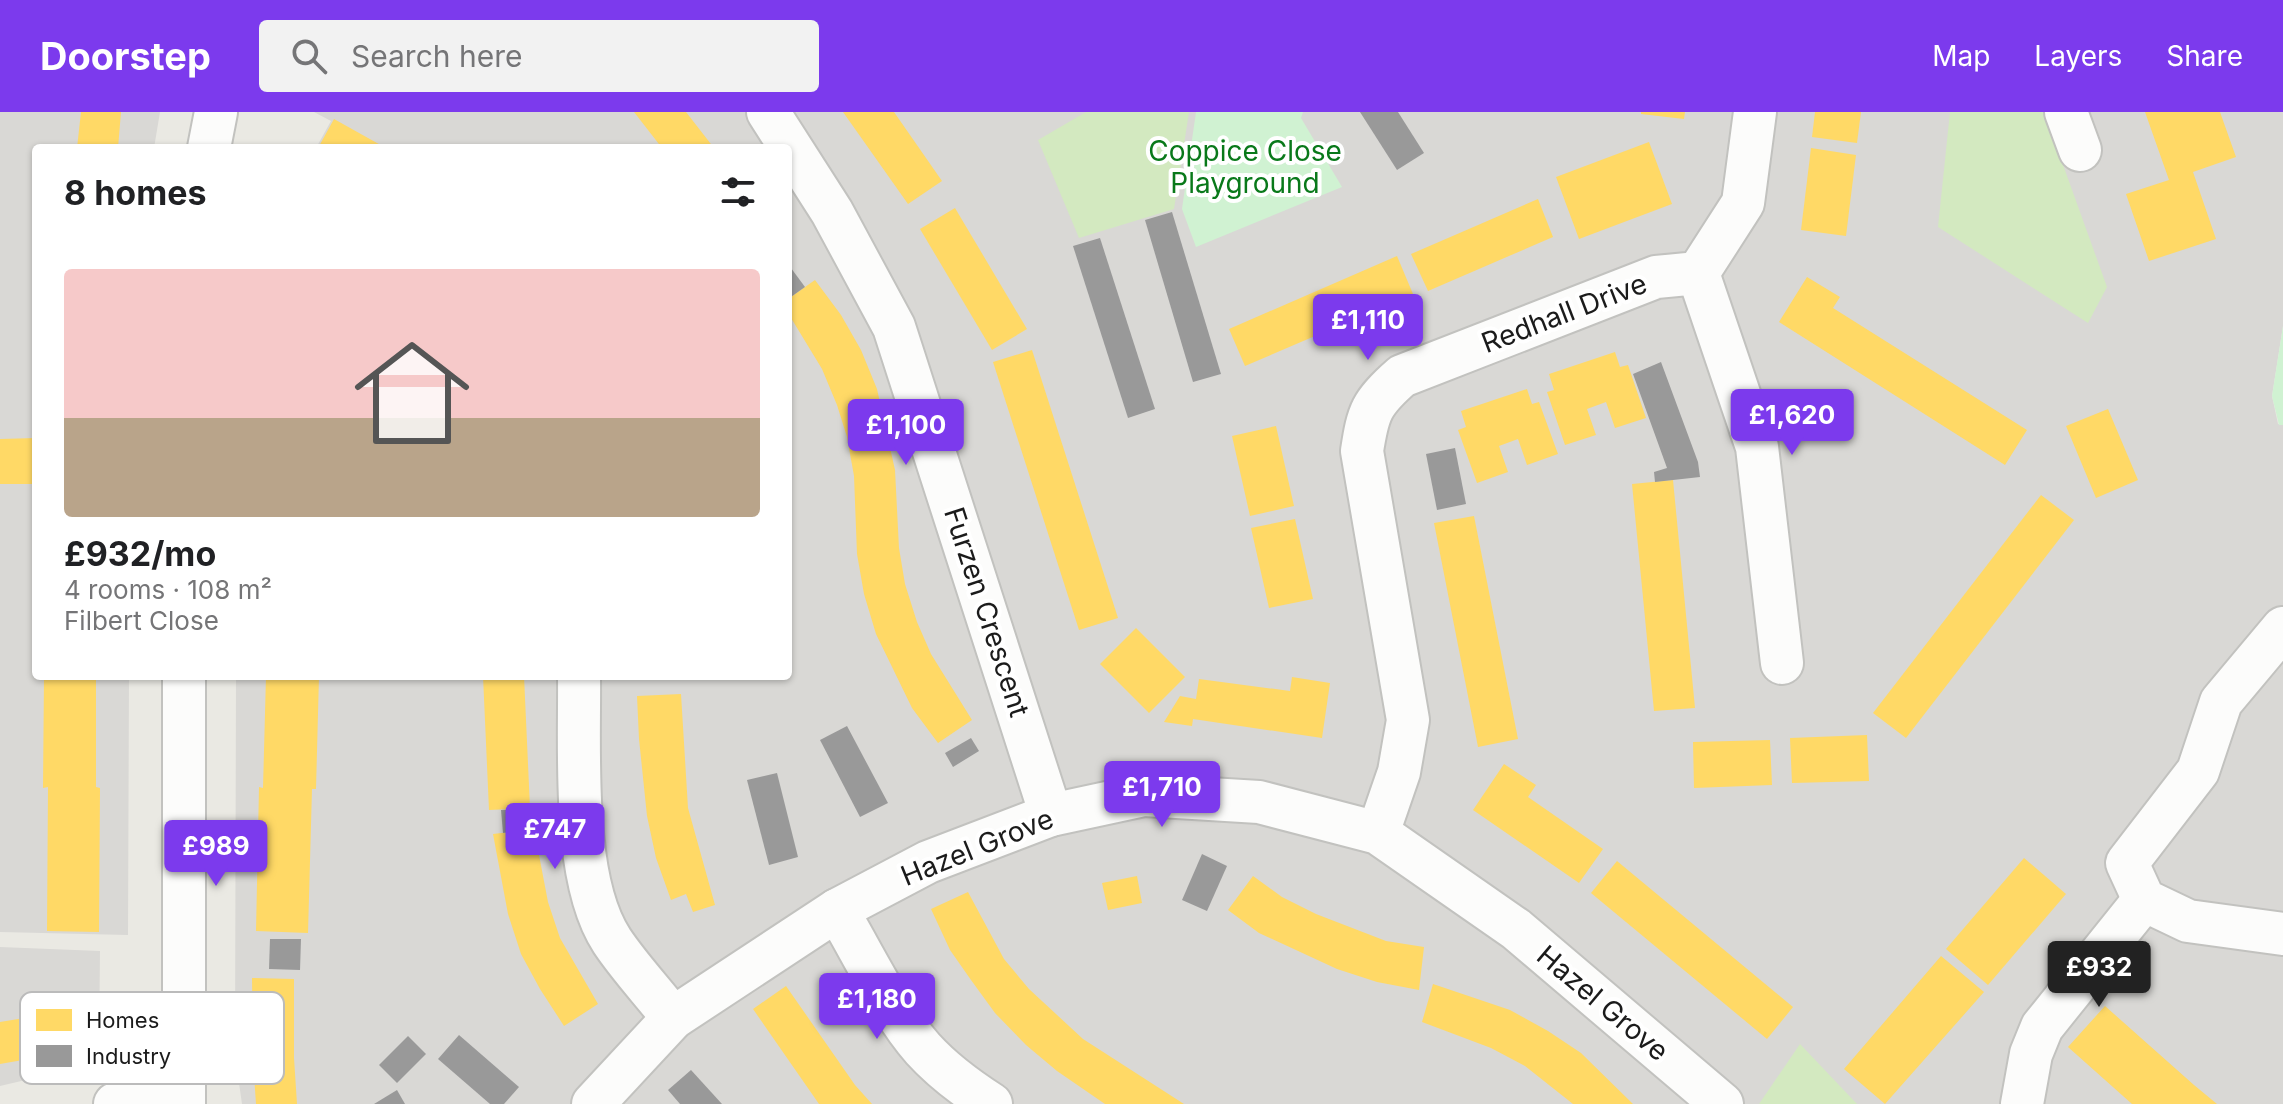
<!DOCTYPE html>
<meta charset="utf-8">
<style>
:root{--surface:#fff;--page:#f2f2f2;--text:#202124;--muted:#757577;--accent:#7c3aed}
body{margin:0;font-family:Inter,sans-serif;background:var(--page);color:var(--text);height:100vh;display:flex;flex-direction:column;font-size:30px;white-space:nowrap}
*{box-sizing:border-box;margin:0}
p{font-size:26px;color:var(--muted)}
.icon{flex:none;width:44px;height:44px;fill:none;stroke:currentColor;stroke-width:2;stroke-linecap:round;stroke-linejoin:round}
.map{position:relative;flex:1;overflow:hidden}
.details{position:absolute;left:32px;top:32px;width:760px;height:536px;display:flex;flex-direction:column;background:var(--surface);border-radius:8px;box-shadow:0 2px 6px #0004}
.details>*{flex:none}
.price{position:absolute;translate:-50% -68px;padding:0 18px;border-radius:8px;background:var(--accent);color:#fff;font-size:26px;line-height:52px;filter:drop-shadow(0 2px 4px #0008)}
.price::after{content:'';position:absolute;left:50%;top:48px;width:24px;height:18px;margin-left:-12px;background:inherit;clip-path:polygon(0 0,100% 0,50% 100%)}
.price.active{background:#222;color:#fff}
ul{padding:0;list-style:none}
li{display:grid;align-content:center;gap:16px;height:424px;padding:0 32px}
li span{display:grid;place-items:center;height:248px;border-radius:8px;color:#555}
li>.icon{margin-inline-start:auto}
span .icon{width:144px;height:144px;fill:#fffc;stroke-width:1}
li b{font-size:34px}
h2{display:flex;justify-content:space-between;align-items:center;height:96px;padding:0 32px;font-size:34px}
header{display:flex;align-items:center;gap:48px;box-sizing:border-box;height:112px;padding:0 40px;background:var(--accent);color:#fff}
header strong{font-size:38px}
nav{display:flex;gap:44px;margin-inline-start:auto;font-size:28px}
.search{width:560px;height:72px;background:var(--page);display:flex;align-items:center;gap:20px;box-sizing:border-box;padding:0 28px;border-radius:8px;color:var(--muted);font-size:30px}
.map>svg:first-child{display:block}
.residential{fill:#d9d8d5}
.grass{fill:#d3e9c0}
.park{fill:#d0f2d2}
.homes{fill:#ffd966}
.industry{fill:#999}
.lines{fill:none;stroke-linecap:round;stroke-linejoin:round}
.minor-casing{stroke:#c2c2bf;stroke-width:46}
.minor{stroke:#fcfcfb;stroke-width:42}
.labels{text-anchor:middle;dominant-baseline:central;stroke-width:8;stroke-linejoin:round;paint-order:stroke}
.park-label{font-size:28px;fill:#09791a;stroke:#fff}
.street-label{font-size:28px;fill:#1b1b1b;stroke:#fff}
.key{fill:#fff;stroke:#bbb;stroke-width:2}
.key-label{font-size:22px;fill:#1b1b1b}
</style>
<header>
<strong>Doorstep</strong>
<div class="search"><svg class="icon" aria-label="search" viewBox="0 0 24 24"><circle cx="10" cy="10" r="6"/><path d="M15 15l6 6"/></svg>Search here</div>
<nav><a>Map</a><a>Layers</a><a>Share</a></nav>
</header>
<div class="map">
<svg width="2283" height="992" viewBox="0 0 2283 992">
<rect width="100%" height="100%" fill="#eae9e3"/>
<g class="residential">
<path d="M0,0H160L154,36H36V564H129L128,823L0,820Z"/>
<path d="M314,0H2283V214L2272,284L2278,312L2283,313V992H242L235,943L236,564H788V36H316L331,9Z"/>
<path d="M0,835L100,839L99,932L81,955L0,974Z"/>
</g>
<g class="grass">
<path d="M1086,0H1189L1174,97L1079,126L1038,28Z"/>
<path d="M1950,0H2044L2107,175L2088,211L1938,115Z"/>
<path d="M1800,932L1857,992H1759Z"/>
</g>
<g class="park">
<path d="M1196,0H1303L1301,6L1342,75L1196,135L1182,97Z"/>
<path d="M2283,214V313H2279L2272,284Z"/>
</g>
<g class="homes">
<path d="M81,0H121L118,36H77Z"/>
<path d="M634,0H686L714,36H662Z"/>
<path d="M843,0H894L942,69L908,92Z"/>
<path d="M1641,0H1685L1684,7L1641,2Z"/>
<path d="M1815,0H1861L1857,31L1812,25Z"/>
<path d="M2145,0H2220L2236,45L2193,60L2216,127L2149,149L2126,82L2169,68Z"/>
<path d="M334,7L368,26L386,36H318Z"/>
<path d="M1649,30L1672,92L1579,127L1556,65Z"/>
<path d="M1811,36L1856,43L1846,124L1801,118Z"/>
<path d="M1538,87L1553,125L1428,179L1411,142Z"/>
<path d="M955,96L1027,217L992,238L920,117Z"/>
<path d="M1397,144L1413,182L1245,254L1229,217Z"/>
<path d="M1807,165L1840,185L1833,196L2027,318L2005,353L1779,210Z"/>
<path d="M815,168L841,203L861,238L877,277L895,358L899,436L905,472L917,510L931,542L972,608L938,631L912,596L876,522L864,482L857,442L854,364L847,325L837,293L822,257L788,201V187Z"/>
<path d="M1032,238L1118,506L1079,518L993,250Z"/>
<path d="M1615,240L1620,255L1628,253L1646,306L1615,316L1606,290L1587,297L1596,323L1565,333L1547,280L1554,278L1549,262Z"/>
<path d="M1527,277L1532,292L1539,290L1558,342L1527,353L1518,327L1499,334L1508,360L1477,371L1458,318L1466,315L1461,299Z"/>
<path d="M2108,297L2138,368L2096,386L2066,314Z"/>
<path d="M1276,314L1294,394L1250,404L1232,324Z"/>
<path d="M36,326V372H0V327Z"/>
<path d="M1673,368L1695,596L1654,599L1632,372Z"/>
<path d="M2041,383L2074,408L1906,626L1873,601Z"/>
<path d="M1474,404L1518,627L1478,635L1434,411Z"/>
<path d="M1295,407L1313,487L1269,496L1251,416Z"/>
<path d="M1136,516L1185,565L1149,601L1100,552Z"/>
<path d="M44,564H96V675L100,676L99,820L47,819L48,675L43,676Z"/>
<path d="M266,564H319L316,677H312L308,821L256,819L259,675L263,676Z"/>
<path d="M483,564H524L530,696L489,698Z"/>
<path d="M1292,565L1330,571L1322,626L1193,607L1192,614L1164,610L1180,584L1196,587L1199,567L1290,579Z"/>
<path d="M681,582L688,696L715,793L693,800L686,782L671,788L656,746L647,704L639,627L637,584Z"/>
<path d="M1867,623L1869,669L1792,671L1790,626Z"/>
<path d="M1770,628L1772,673L1694,676L1693,630Z"/>
<path d="M1504,652L1536,673L1528,685L1603,737L1579,771L1473,698Z"/>
<path d="M534,717L548,790L560,826L598,892L564,914L540,877L521,842L508,802L493,722Z"/>
<path d="M2024,746L2066,782L1988,873L1946,837Z"/>
<path d="M1617,749L1793,895L1767,927L1591,781Z"/>
<path d="M1137,764L1142,791L1108,798L1102,771Z"/>
<path d="M1253,764L1282,785L1316,802L1386,829L1424,835L1419,878L1377,870L1337,857L1259,821L1228,798Z"/>
<path d="M968,780L1004,847L1029,877L1083,927L1184,992H1105L1057,959L1026,933L995,901L971,868L950,838L931,797Z"/>
<path d="M1941,844L1984,880L1885,992L1844,957Z"/>
<path d="M252,866L294,867V946L297,992H256L253,948Z"/>
<path d="M1433,872L1510,898L1548,919L1581,941L1633,992H1573L1525,954L1491,936L1422,910Z"/>
<path d="M786,874L855,973L872,992H819L753,897Z"/>
<path d="M2105,894L2194,973L2217,992H2132L2068,935Z"/>
<path d="M73,898L80,938L0,952V910Z"/>
</g>
<g class="industry">
<path d="M1360,0H1398L1424,41L1397,58Z"/>
<path d="M1172,100L1221,262L1193,270L1145,108Z"/>
<path d="M1100,126L1155,297L1128,306L1073,134Z"/>
<path d="M788,152L805,175L788,187Z"/>
<path d="M1661,250L1698,350L1700,365L1655,370L1654,360L1667,356L1633,262Z"/>
<path d="M1455,336L1466,392L1437,398L1426,342Z"/>
<path d="M847,614L888,691L860,705L820,628Z"/>
<path d="M971,626L979,639L953,655L945,641Z"/>
<path d="M777,661L798,745L769,753L747,668Z"/>
<path d="M525,697L526,718L503,721L501,698Z"/>
<path d="M1202,742L1227,754L1207,799L1182,788Z"/>
<path d="M270,827H301L300,858L269,857Z"/>
<path d="M459,923L519,975L504,992H490L438,947Z"/>
<path d="M408,924L426,942L397,971L379,953Z"/>
<path d="M691,958L722,992H680L668,978Z"/>
<path d="M397,978L405,992H374Z"/>
</g>
<g class="lines">
<defs>
<g id="minor">
<path d="M768,0L832,100L894,215L1051,703"/>
<path d="M2066,0L2080,38"/>
<path d="M209,36L216,0"/>
<path d="M1698,161L1757,335L1782,551"/>
<path d="M2283,516L2221,590L2198,659L2127,751L2144,788L2188,809L2283,822"/>
<path d="M579,564C580,638 571,767 612,829C630,856 653,880 673,906"/>
<path d="M1378,721L1399,660L1408,608L1362,339C1368,300 1371,291 1402,264L1656,165L1698,161L1743,91L1755,0"/>
<path d="M837,798C862,840 891,901 923,937C943,959 966,976 991,992"/>
<path d="M115,992L183,983"/>
<path d="M184,992V564"/>
<path d="M593,992L673,906L837,798L928,750L1051,703L1144,683L1259,690L1378,721L1516,817L1722,992"/>
<path d="M2022,992L2031,942L2042,915L2144,788"/>
</g>
</defs>
<use href="#minor" class="minor-casing"/>
<use href="#minor" class="minor"/>
</g>
<g class="labels">
<g class="park-label">
<text x="1245" y="39">Coppice Close<tspan x="1245" dy="32">Playground</tspan></text>
</g>
<g class="street-label">
<text transform="translate(1564 201) rotate(-21)">Redhall Drive</text>
<text transform="translate(987 500) rotate(72)">Furzen Crescent</text>
<text transform="translate(977 735) rotate(-22)">Hazel Grove</text>
<text transform="translate(1603 891) rotate(40)">Hazel Grove</text>
</g>
</g>
<rect x="20" y="880" width="264" height="92" rx="12" class="key"/>
<rect x="36" y="897" width="36" height="22" fill="#ffd966"/>
<rect x="36" y="933" width="36" height="22" fill="#999"/>
<g class="key-label">
<text x="86" y="916">Homes</text>
<text x="86" y="952">Industry</text>
</g>
</svg>
<b class="price" style="left:1368px;top:250px">£1,110</b>
<b class="price" style="left:1792px;top:345px">£1,620</b>
<b class="price" style="left:906px;top:355px">£1,100</b>
<b class="price" style="left:1162px;top:717px">£1,710</b>
<b class="price" style="left:555px;top:759px">£747</b>
<b class="price" style="left:216px;top:776px">£989</b>
<b class="price active" style="left:2099px;top:897px">£932</b>
<b class="price" style="left:877px;top:929px">£1,180</b>
<section class="details">
<h2>8 homes<svg class="icon" aria-label="filters" viewBox="0 0 24 24"><path d="M4 7h16M4 17h16"/><circle cx="9" cy="7" r="2"/><circle cx="15" cy="17" r="2"/></svg></h2>
<ul>
<li><span style="background:linear-gradient(#f6c9c9 60%,#b9a48a 0)"><svg class="icon" aria-label="home" viewBox="0 0 24 24"><path d="M3 11l9-7 9 7M6 9v11h12V9"/></svg></span><div><b>£932/mo</b><p>4 rooms · 108 m²</p><p>Filbert Close</p></div></li>
</ul>
</section>
</div>
